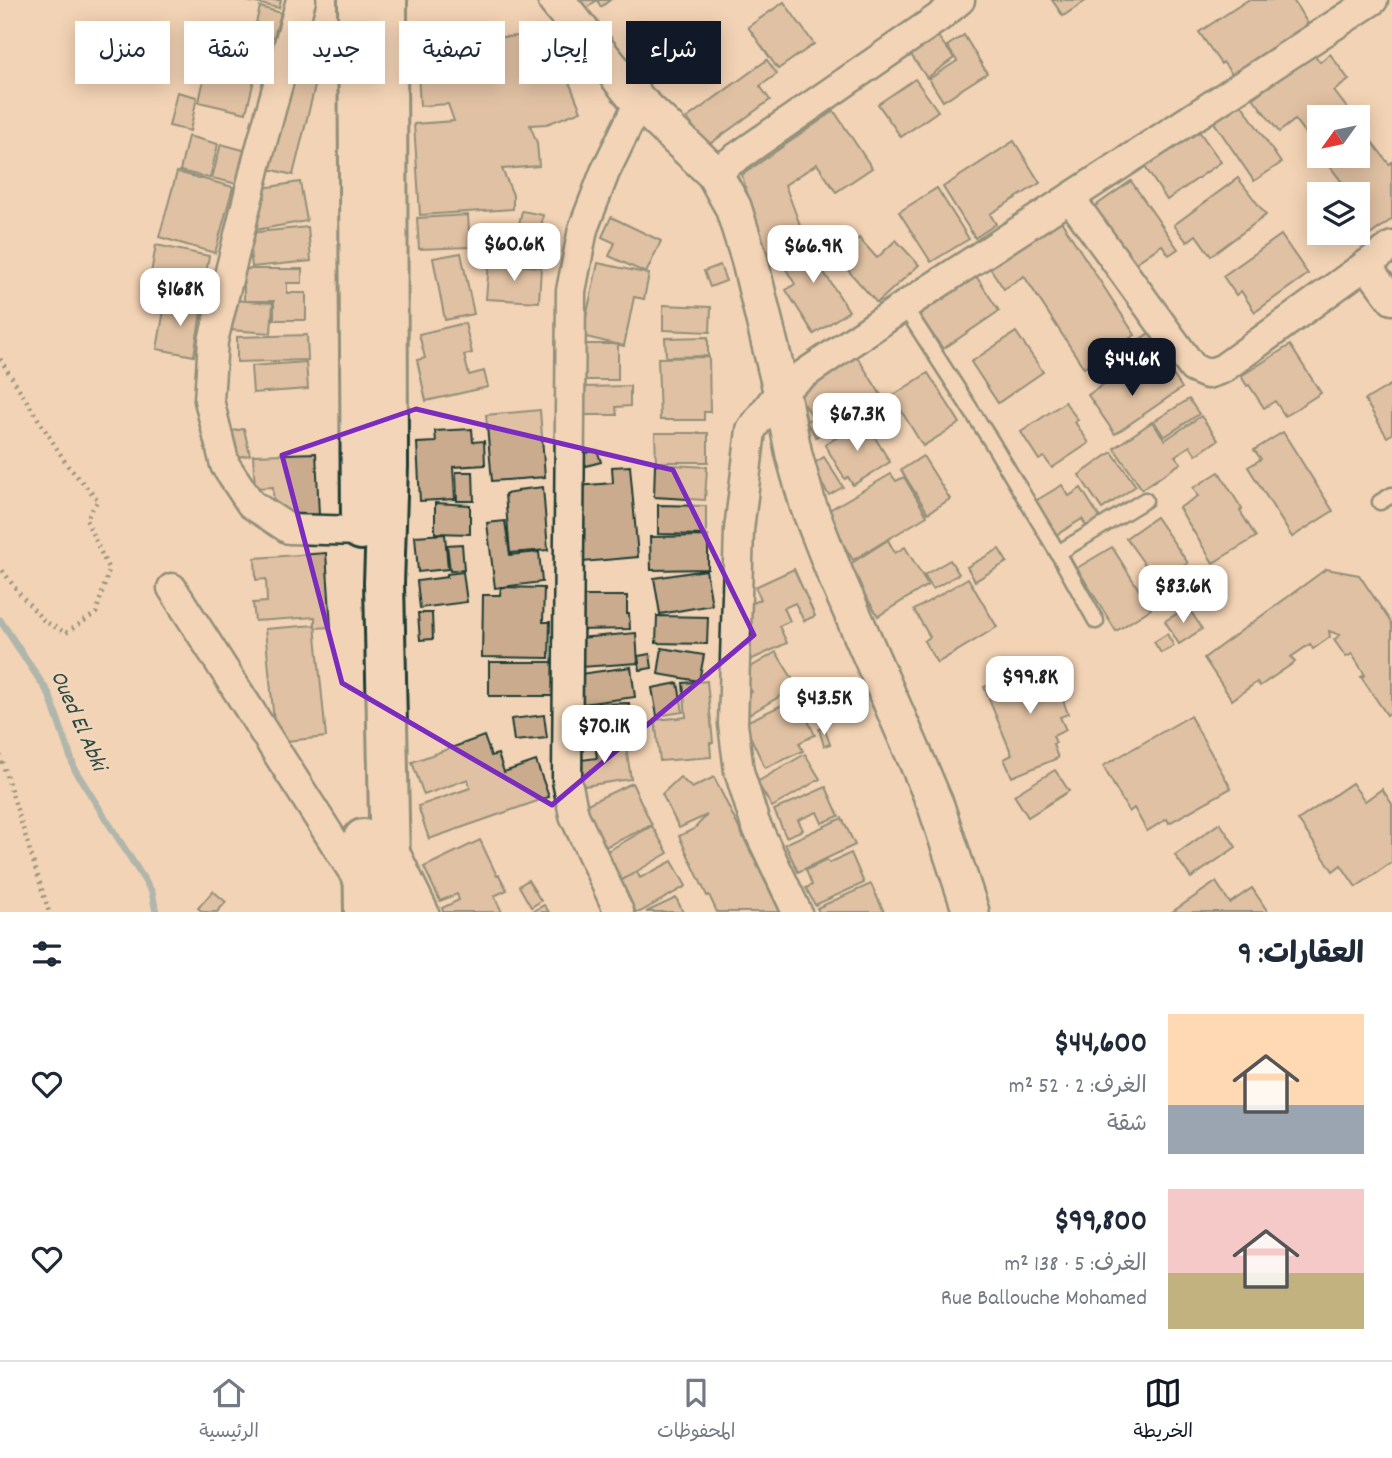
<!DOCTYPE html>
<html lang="ar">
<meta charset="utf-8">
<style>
:root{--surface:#fff;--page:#f6f6f7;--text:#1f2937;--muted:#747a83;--line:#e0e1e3;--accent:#111827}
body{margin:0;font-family:Dekko,"Playpen Sans Arabic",sans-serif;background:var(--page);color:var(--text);direction:rtl;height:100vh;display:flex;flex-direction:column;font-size:26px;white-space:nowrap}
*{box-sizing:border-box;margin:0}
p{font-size:23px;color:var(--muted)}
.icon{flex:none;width:38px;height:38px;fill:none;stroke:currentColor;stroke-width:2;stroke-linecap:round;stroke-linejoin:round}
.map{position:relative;height:912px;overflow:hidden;direction:ltr}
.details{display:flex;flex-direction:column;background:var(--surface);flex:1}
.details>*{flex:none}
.banner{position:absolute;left:21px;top:21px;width:700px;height:63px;direction:rtl;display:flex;gap:14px}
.needle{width:46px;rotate:237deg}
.fabs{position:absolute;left:1307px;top:105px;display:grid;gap:14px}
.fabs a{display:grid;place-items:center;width:63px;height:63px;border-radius:0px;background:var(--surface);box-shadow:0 4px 18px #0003;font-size:35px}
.price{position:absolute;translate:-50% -60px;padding:0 16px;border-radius:14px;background:#fff;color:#222;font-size:23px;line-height:46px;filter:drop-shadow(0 2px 4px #0008)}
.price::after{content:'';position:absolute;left:50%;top:42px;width:21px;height:16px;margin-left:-10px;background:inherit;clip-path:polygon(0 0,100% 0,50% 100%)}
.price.selected{background:var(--accent);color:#fff}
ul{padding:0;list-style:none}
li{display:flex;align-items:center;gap:21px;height:175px;padding:0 28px}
li span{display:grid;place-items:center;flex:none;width:196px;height:140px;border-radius:0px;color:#555}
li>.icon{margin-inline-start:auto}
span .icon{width:84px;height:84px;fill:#fffc;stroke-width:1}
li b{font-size:30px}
h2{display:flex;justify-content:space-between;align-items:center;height:84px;padding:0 28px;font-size:30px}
.tag{padding:0 24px;border-radius:0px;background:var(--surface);box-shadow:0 4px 18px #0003;font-size:24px;line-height:63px}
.tag.selected{background:var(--accent);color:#fff}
.menu{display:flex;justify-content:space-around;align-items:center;height:98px;border-top:2px solid var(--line);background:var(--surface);font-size:19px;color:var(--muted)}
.menu a{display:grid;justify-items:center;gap:4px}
.menu .selected{color:var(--accent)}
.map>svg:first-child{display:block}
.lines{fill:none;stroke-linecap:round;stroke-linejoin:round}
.stream{stroke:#6093a2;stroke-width:7}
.building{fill:#caab8e;stroke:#1f3d34;stroke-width:2}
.service-casing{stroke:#1f3d34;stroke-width:19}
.minor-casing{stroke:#1f3d34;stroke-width:33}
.tertiary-casing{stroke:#1f3d34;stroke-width:40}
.primary-casing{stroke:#1f3d34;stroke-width:44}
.path{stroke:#1f3d34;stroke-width:4.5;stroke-dasharray:2 5;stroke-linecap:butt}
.service{stroke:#f3d6b9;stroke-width:14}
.minor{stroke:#f3d6b9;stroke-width:28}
.tertiary{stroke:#f3d6b9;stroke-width:35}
.primary{stroke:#f3d6b9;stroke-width:38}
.marked{fill:none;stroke:#7b2cbf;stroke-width:5;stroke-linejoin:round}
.labels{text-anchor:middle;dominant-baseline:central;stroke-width:6;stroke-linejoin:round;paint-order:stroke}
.water-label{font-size:23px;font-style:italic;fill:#2a4b46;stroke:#f3d6b9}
</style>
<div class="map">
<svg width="1392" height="912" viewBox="0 0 1392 912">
<rect width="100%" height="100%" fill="#f3d3b5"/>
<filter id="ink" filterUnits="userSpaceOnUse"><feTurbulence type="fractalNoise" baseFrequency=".0143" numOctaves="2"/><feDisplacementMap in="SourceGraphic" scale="14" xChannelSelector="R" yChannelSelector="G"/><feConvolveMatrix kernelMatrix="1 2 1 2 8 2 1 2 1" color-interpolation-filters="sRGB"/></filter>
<g filter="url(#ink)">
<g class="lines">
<path class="stream" d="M0,620L49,694L75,770L152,892L156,912"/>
</g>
<g class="building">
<path d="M241,0H281L279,8Z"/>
<path d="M565,0H610L601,7L597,0L576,16Z"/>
<path d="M1052,0H1087L1063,16Z"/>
<path d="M1248,0H1293L1308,24L1232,74L1223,62L1221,64L1199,32Z"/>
<path d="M784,2L814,44L778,69L748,27Z"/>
<path d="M260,7L281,13L274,37L254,31Z"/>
<path d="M207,28L267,42L259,79L199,66Z"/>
<path d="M933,30L954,58L927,78L907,49Z"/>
<path d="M534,35L549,73L565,72L581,111L547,124L530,125L537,143L539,166L502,169L513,195V209L420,215L414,124L454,121L448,104L420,106L418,73L416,66L414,46L425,42Z"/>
<path d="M964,35L987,73L943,101L929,79L957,61L947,46Z"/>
<path d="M1313,53L1320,62L1330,54L1349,80L1334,91L1354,117H1320V153L1295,120L1279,132L1253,98Z"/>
<path d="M288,58L320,66L293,175L261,167Z"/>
<path d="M767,60L777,74L760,86L770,100L707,146L687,118Z"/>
<path d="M206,69L254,80L246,113L199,102Z"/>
<path d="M915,79L938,111L901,137L878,104Z"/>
<path d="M177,92L197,97L190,131L169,126Z"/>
<path d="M1238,99L1281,163L1254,181L1211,118Z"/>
<path d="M834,111L872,168L836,192L817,164L785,185L803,233L765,257L742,175Z"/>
<path d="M1358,123L1389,164L1392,162V219L1363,240L1358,233V194H1351L1322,156H1358Z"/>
<path d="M1196,127L1221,162L1167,200L1143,164Z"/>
<path d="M188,136L218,144L210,178L180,171Z"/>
<path d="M1014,141L1040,183L990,214L996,224L975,238L943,187Z"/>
<path d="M221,144L254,153L246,186L212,178Z"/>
<path d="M177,172L233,187L215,253L159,237Z"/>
<path d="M1238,178L1266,215L1211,256L1196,235L1187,242L1174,225Z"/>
<path d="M1131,181L1178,249L1169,255L1162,245L1128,268L1088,211Z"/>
<path d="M300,182L307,221L255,230L250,201L265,198L263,188Z"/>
<path d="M937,188L969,239L931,262L899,212Z"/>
<path d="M522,211L543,215L541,228L519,224Z"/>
<path d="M468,215L470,247L419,249L417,218Z"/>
<path d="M611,217L661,241L646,273L609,256L615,243L602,237Z"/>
<path d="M1059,218L1135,335L1084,368L1024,276L1004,289L988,265Z"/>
<path d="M504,223L546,230L541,264L499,258Z"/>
<path d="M308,227L311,261L252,267L248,233Z"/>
<path d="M816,235L830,256L818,263L849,311L814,334L786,290L795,284L779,258Z"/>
<path d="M1281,235L1308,274L1255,312L1241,291L1236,295L1223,276Z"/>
<path d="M859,238L877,258L896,240L919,265L877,303L837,258Z"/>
<path d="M156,245L209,256L203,290L150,279Z"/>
<path d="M461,253L474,314L445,320L433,258Z"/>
<path d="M489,263L541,267L539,302L486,299Z"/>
<path d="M598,263L649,274L644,299L634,297L624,346L582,336Z"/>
<path d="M720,265L726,281L710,287L704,271Z"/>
<path d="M244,269H302V283H287V293H306V320H274V301H244Z"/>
<path d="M974,273L999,311L943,349L917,312Z"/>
<path d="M166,299L202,306L194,356L157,349Z"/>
<path d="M232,300L273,303L271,333L230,330Z"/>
<path d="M663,305L711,307L710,332L663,330Z"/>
<path d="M465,323L472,353L464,355L469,375L484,371L488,387L426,401L417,360L425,358L419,334Z"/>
<path d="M1158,327L1177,355L1148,375L1141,364L1131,371L1120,353Z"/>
<path d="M1016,332L1043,372L998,403L971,362Z"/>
<path d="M307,335L308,360L237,362V337Z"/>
<path d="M708,337V356L666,357L665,338Z"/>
<rect x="576" y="344" width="42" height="36"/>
<path d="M1290,345L1321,393L1285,416L1275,401L1264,408L1249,385L1247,386L1241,376Z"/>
<path d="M856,355L881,395L816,437L806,422L813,417L797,393Z"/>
<path d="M709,357L710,412H704V420H660L658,358Z"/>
<path d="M306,362L308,389L253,393L251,366Z"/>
<path d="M1168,367L1182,388L1115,434L1088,395L1120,373L1133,390Z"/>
<path d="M928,373L960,423L923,446L892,396Z"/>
<path d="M1392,384V434L1387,437L1365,400Z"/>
<path d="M630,386V406L616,407L617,415H584V387Z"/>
<path d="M1189,399L1199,414L1164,437L1154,421Z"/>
<path d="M1065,402L1078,420L1075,422L1089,443L1052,468L1044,457L1039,460L1021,432Z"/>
<path d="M540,410L545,477L492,481L486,415Z"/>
<path d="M1201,416L1218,440L1196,455L1190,446L1175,456L1181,463L1142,489L1114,448L1152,422L1165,440Z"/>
<path d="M864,420L890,462L853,485L848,477L845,479L825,445Z"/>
<path d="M244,429L250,455L238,457L232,431Z"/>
<path d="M472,429L473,442L484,441L485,465L453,467L455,499L420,501L417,443L436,442L435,431Z"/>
<path d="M1283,432L1333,511L1292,537L1248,467L1261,459L1254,450Z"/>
<path d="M655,433H708V462H656Z"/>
<path d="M597,450L601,462L586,466L582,454Z"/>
<path d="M1112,452L1136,486L1102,509L1079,475Z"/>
<path d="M316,453L319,515L274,517L273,487L255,488L253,455Z"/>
<path d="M923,456L950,499L928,513L901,470Z"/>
<path d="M824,457L843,487L829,495L810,466Z"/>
<path d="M655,464L707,467L705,500L654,497Z"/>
<path d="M630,466L638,557L583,562L576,486L613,483L612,467Z"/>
<path d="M456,472H473L474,501H457Z"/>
<path d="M1219,472L1242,509L1240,511L1256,537L1213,563L1179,508L1198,496L1193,488Z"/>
<path d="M891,474L896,481L904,477L927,516L853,560L824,513Z"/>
<path d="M1062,485L1069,496L1081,488L1102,521L1088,529L1082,519L1053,537L1032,503Z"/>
<path d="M543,487L548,550L510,553L505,494L518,492V490Z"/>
<path d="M435,503L470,505V534L435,533Z"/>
<path d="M658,505L706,506V535L658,534Z"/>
<path d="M1156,517L1188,563L1158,583L1126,538Z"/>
<path d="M505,521L510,555L539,552L542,582L495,588L487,523Z"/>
<path d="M445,534L448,569L418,572L415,536Z"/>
<path d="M708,536V569L651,570L650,537Z"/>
<path d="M888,540L895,553L905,547L928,585L878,616L847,566Z"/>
<path d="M462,544L464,570L450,571L447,545Z"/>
<path d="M1112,547L1151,609L1116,631L1077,568Z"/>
<path d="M999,549L1007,562L975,581L967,567Z"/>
<path d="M326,553L331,627L315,628V617L255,621L253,603L267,602L266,579L256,580L255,558Z"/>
<path d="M950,560L959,574L933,589L924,575Z"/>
<path d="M794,569L815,616L804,621L795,603L784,608L790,621L779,626L787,643L746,662L739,624L751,619L746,606L761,599L755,587Z"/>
<path d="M1326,569L1359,575L1392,624V714L1391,712L1387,715L1361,677L1365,675L1352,654L1346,657L1334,640L1340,635L1329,631L1330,637L1313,649L1310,644L1291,657L1295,662L1260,686L1257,682L1232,700L1204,658Z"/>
<path d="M706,570L712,605L660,614L654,578Z"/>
<path d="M463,572L467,602L420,608L417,581L447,577V574Z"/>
<path d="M968,578L997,627L937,663L924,641L930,637L914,610Z"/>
<path d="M501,587L544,588L543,622H550L549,658L482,657L483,595H500Z"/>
<path d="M577,596H627V614H629L630,629L578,630Z"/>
<path d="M1188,607L1202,629L1179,644L1165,621Z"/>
<path d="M418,613H432L433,639L420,640Z"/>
<path d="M657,616L708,617L707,644L656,643Z"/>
<path d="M315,625L326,737L276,742L265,629Z"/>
<path d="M636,633L638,663L581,667L579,638Z"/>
<path d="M1167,634L1174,646L1161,653L1154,642Z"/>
<path d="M662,648L704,655L699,681L658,674Z"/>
<path d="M776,652L797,686L750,714L740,699L752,692L741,673Z"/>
<path d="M650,654L652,668L640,670L638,656Z"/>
<rect x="489" y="662" width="64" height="34"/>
<path d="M1044,662L1051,679L1064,674L1072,691L1061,695L1068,714L1060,717L1066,730L1053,736L1056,743L1053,744L1058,758L1012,777L1004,759L1012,755L984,687Z"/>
<path d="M631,667L635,697L583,704L580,674Z"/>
<path d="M707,681L713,743H710L711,757L660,761L655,720L686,717L683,683Z"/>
<path d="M678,683L683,712L657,716L652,688Z"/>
<path d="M797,698L815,735L799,743L803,751L765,768L744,723Z"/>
<path d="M629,703V738H599L598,704Z"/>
<path d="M580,711H597L596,736H580Z"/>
<path d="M544,715L547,738L514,741L511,719Z"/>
<path d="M1190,716L1231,788L1169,823L1167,819L1147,831L1134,808L1129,812L1103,766Z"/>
<path d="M824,727L830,744L824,746L819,729Z"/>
<path d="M484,736L491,756L498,754L504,772L536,761L549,797L429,839L418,806L470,788L468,779L424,795L412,762Z"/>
<path d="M625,740L631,779L577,787L573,761L597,758L595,744Z"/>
<path d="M805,754L820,779L772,807L757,782Z"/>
<path d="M1055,770L1069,791L1028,817L1014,795Z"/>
<path d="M680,777L692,788L714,777L780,912H717L709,895L707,896L679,836L694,829L707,815L679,828L662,794Z"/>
<path d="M632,783L652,825L603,848L590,822L592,821L585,805Z"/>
<path d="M1352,783L1365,801L1382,789L1392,804V862L1356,887L1341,865L1333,871L1298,820Z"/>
<path d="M826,787L839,816L822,823L817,812L798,820L803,830L786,837L774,810Z"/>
<path d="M842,818L855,845L798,872L785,844Z"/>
<path d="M1220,823L1236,847L1191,878L1175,855Z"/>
<path d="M652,826L668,853L622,880L606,852Z"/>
<path d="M480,840L497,876L499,875L507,890L494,896L502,912H443L442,908L459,900L457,894L440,901L424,867Z"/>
<path d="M851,853L864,883L815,905L806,888L812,885L806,870L827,860L829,863Z"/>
<path d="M672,861L686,886L640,912H636L619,882L637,872L640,878Z"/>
<path d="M528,880L541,901L531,907L519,886Z"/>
<path d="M1216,882L1230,903L1252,888L1268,912H1172Z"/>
<path d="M871,884L884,912H819L817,908Z"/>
<path d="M213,891L226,902L217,912H203L198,908Z"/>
<path d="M676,898L683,912H646Z"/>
<path d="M544,905L549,912H534L533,911Z"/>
</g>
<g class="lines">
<defs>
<g id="service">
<path d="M904,306L991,441L1058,553L1096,621"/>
<path d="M1380,502L1392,495"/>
<path d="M1058,553L1145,500"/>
</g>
<g id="minor">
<path d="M301,0L257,161L213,341L209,400L225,465L251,504L289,529L361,531"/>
<path d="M714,173L938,18L960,0"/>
<path d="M1070,198L1193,368L1207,374L1222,369L1392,246"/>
<path d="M1366,265L1392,300"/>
<path d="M172,588L364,889"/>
<path d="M393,848L424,912"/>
<path d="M619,912L574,815L567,781L571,291L583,229L605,172L639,102"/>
<path d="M797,912L755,823L739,771L733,724L739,530L751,430L781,390L904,306L1373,0"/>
</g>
<path id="tertiary" d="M556,0L639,102L714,173L733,207L749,258L781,390L794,455L808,505L835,574L922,773L936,806L971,912"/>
<g id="primary">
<path d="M358,0L361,530"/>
<path d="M387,0L388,466L384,583L391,912"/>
<path d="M363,839L364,912"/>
</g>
</defs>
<use href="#service" class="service-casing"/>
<use href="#minor" class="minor-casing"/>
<use href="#tertiary" class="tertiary-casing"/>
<use href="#primary" class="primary-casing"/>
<g class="path">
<path d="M0,359L68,466L98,500L86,520L109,570L96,613L66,633L44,621L19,593L0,567"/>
<path d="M0,755L49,912"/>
</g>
<use href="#service" class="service"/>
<use href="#minor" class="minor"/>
<use href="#tertiary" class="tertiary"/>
<use href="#primary" class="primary"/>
</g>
</g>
<path d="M0 0H1392V912H0ZM416,409L673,470L754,635L552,805L342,683L282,455Z" fill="#f3d3b5" fill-opacity=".55" fill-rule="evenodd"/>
<path class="marked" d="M416,409L673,470L754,635L552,805L342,683L282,455Z"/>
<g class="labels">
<g class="water-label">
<text transform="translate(77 721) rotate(66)">Oued El Abki</text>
</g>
</g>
</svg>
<div class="fabs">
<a><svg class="needle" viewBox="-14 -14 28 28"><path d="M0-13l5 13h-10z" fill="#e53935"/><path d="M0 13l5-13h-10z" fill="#747a83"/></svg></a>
<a><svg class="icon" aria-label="layers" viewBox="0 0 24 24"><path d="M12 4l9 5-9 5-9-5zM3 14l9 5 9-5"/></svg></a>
</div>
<b class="price" style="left:514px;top:283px">$60.6K</b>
<b class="price" style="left:813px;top:285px">$66.9K</b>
<b class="price" style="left:180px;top:328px">$168K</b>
<b class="price selected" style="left:1132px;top:398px">$44.6K</b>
<b class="price" style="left:857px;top:453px">$67.3K</b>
<b class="price" style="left:1183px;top:625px">$83.6K</b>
<b class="price" style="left:1030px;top:716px">$99.8K</b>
<b class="price" style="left:824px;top:737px">$43.5K</b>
<b class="price" style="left:604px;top:765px">$70.1K</b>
<div class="banner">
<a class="tag selected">شراء</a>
<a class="tag">إيجار</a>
<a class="tag">تصفية</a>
<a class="tag">جديد</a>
<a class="tag">شقة</a>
<a class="tag">منزل</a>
</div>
</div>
<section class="details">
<h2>العقارات: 9<svg class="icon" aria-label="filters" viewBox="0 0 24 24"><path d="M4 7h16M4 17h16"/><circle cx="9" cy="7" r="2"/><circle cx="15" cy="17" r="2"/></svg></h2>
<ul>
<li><span style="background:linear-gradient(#ffd9b3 65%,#9aa5b1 0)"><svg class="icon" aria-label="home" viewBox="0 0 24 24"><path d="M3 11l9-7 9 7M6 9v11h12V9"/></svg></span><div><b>$44,600</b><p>الغرف: 2 · 52 m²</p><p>شقة</p></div><svg class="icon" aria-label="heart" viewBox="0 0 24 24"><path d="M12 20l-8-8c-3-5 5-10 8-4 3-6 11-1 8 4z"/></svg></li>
<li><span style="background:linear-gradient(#f6c9c9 60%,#c2b280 0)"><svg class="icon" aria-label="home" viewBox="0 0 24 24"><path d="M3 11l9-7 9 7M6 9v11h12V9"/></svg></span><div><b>$99,800</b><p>الغرف: 5 · 138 m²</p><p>Rue Ballouche Mohamed</p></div><svg class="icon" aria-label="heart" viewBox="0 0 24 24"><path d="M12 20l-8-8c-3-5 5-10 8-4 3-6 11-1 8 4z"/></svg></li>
</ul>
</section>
<nav class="menu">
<a class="selected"><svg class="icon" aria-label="map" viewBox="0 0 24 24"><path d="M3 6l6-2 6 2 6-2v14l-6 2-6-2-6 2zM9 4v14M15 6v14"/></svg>الخريطة</a>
<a><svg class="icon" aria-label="saved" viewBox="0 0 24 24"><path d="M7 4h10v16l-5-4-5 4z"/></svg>المحفوظات</a>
<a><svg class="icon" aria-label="home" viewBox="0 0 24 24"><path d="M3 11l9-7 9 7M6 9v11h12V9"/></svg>الرئيسية</a>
</nav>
